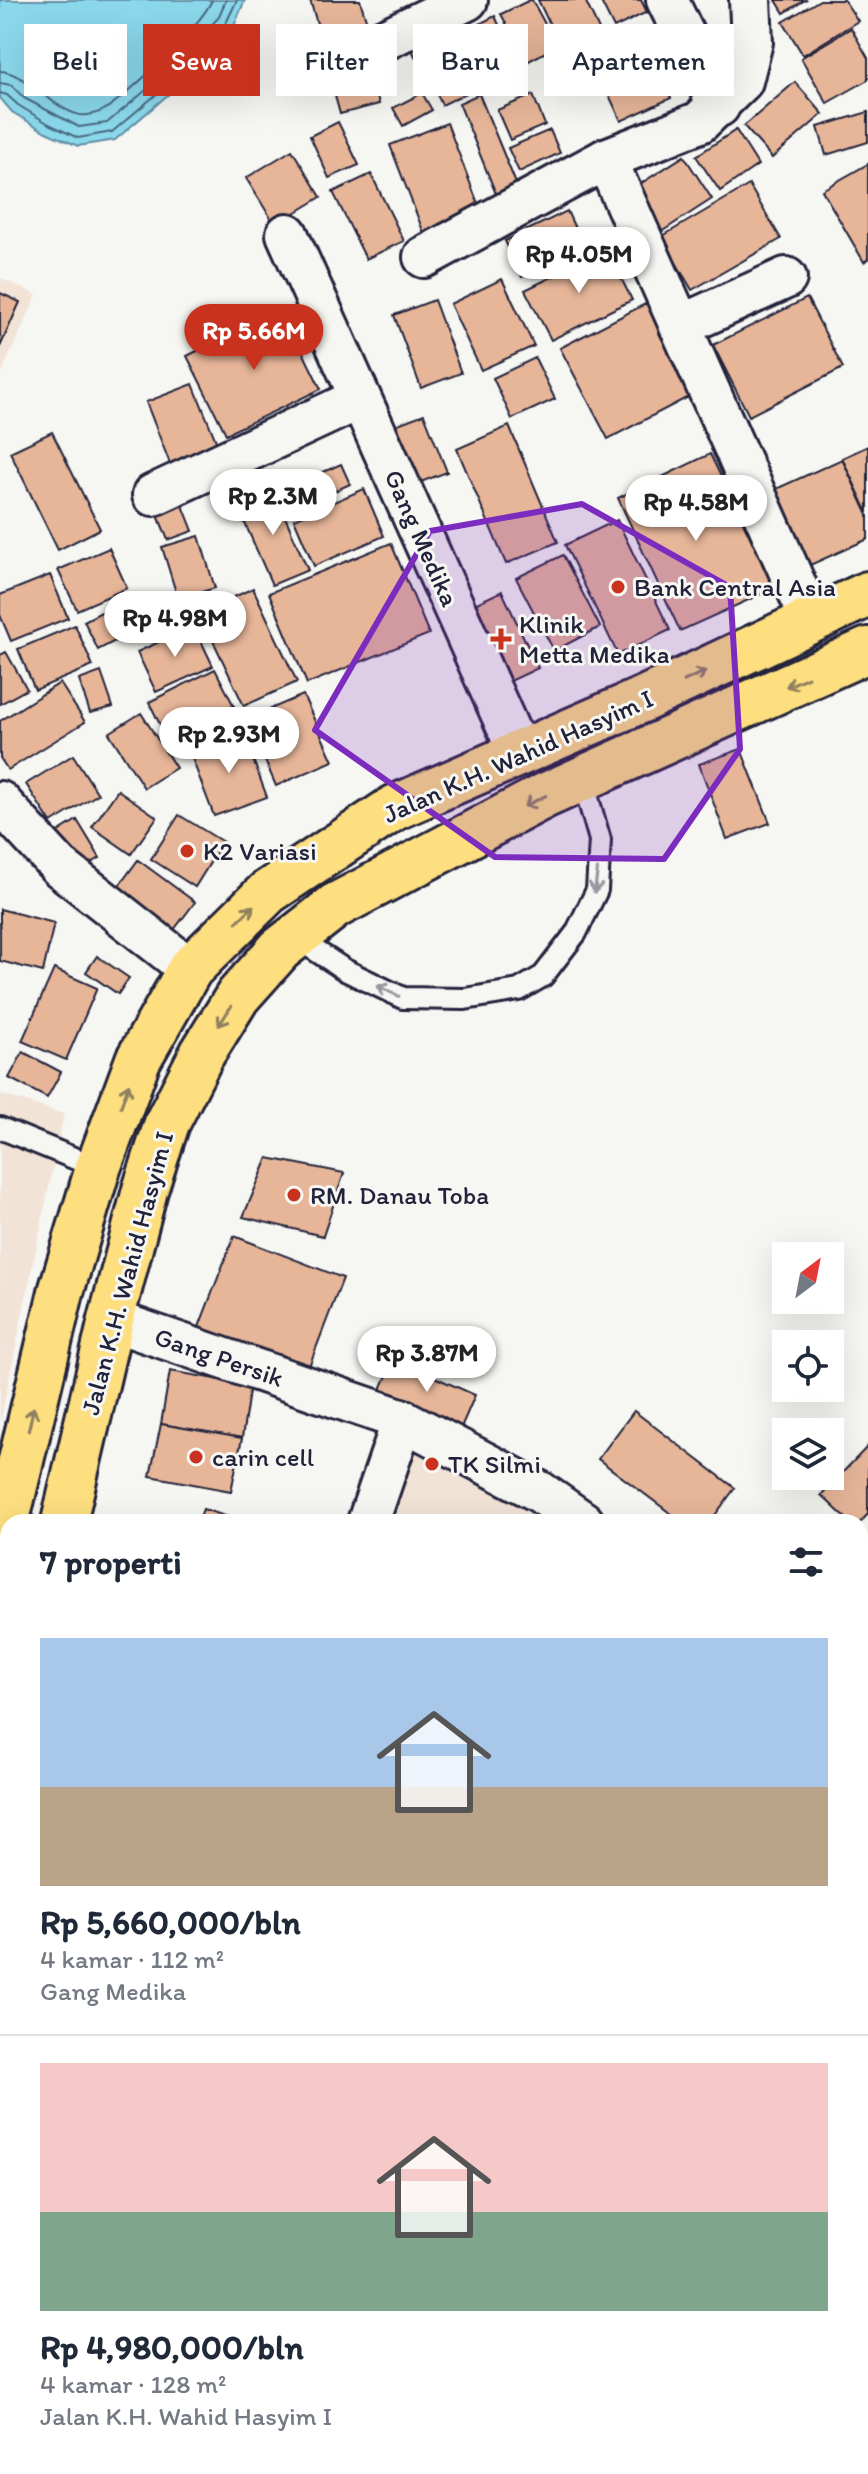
<!DOCTYPE html>
<html lang="id">
<meta charset="utf-8">
<style>
:root{--surface:#fff;--page:#f6f6f7;--text:#1f2937;--muted:#747a83;--line:#e0e1e3;--accent:#c8321e}
body{margin:0;font-family:Itim,sans-serif;background:var(--page);color:var(--text);height:100vh;display:flex;flex-direction:column;font-size:30px;white-space:nowrap}
*{box-sizing:border-box;margin:0}
p{font-size:26px;color:var(--muted)}
.icon{flex:none;width:44px;height:44px;fill:none;stroke:currentColor;stroke-width:2;stroke-linecap:round;stroke-linejoin:round}
.map{position:relative;flex:1;overflow:hidden}
.sheet{position:absolute;left:0px;top:1514px;width:868px;height:960px;display:flex;flex-direction:column;background:var(--surface);border-radius:24px 24px 0 0;box-shadow:0 8px 32px #0002}
.sheet>*{flex:none}
.top-card{position:absolute;left:24px;top:24px;width:820px;height:72px;display:flex;gap:16px}
.needle{width:52px;rotate:32deg}
.buttons{position:absolute;left:772px;top:1242px;display:grid;gap:16px}
.buttons a{display:grid;place-items:center;width:72px;height:72px;border-radius:0px;background:var(--surface);box-shadow:0 8px 32px #0002;font-size:40px}
.price{position:absolute;translate:-50% -68px;padding:0 18px;border-radius:28px;background:#fff;color:#222;font-size:26px;line-height:52px;filter:drop-shadow(0 2px 4px #0008)}
.price::after{content:'';position:absolute;left:50%;top:48px;width:24px;height:18px;margin-left:-12px;background:inherit;clip-path:polygon(0 0,100% 0,50% 100%)}
.price.selected{background:var(--accent);color:#fff}
ul{padding:0;list-style:none}
li{display:grid;align-content:center;gap:16px;height:424px;padding:0 40px}
li+li{border-top:2px solid var(--line)}
li span{display:grid;place-items:center;height:248px;border-radius:0px;color:#555}
li>.icon{margin-inline-start:auto}
span .icon{width:144px;height:144px;fill:#fffc;stroke-width:1}
li b{font-size:34px}
h2{display:flex;justify-content:space-between;align-items:center;height:96px;padding:0 40px;font-size:34px}
.pill{padding:0 28px;border-radius:0px;background:var(--surface);box-shadow:0 8px 32px #0002;font-size:28px;line-height:72px}
.pill.selected{background:var(--accent);color:#fff}
.map>svg:first-child{display:block}
.built{fill:#f2e3d7}
.water{fill:#8bd8eb;stroke:#618fa5;stroke-width:2}
.lines{fill:none;stroke-linecap:round;stroke-linejoin:round}
.shore{stroke:#4c6b81;stroke-width:2}
.building{fill:#e7b699;stroke:#22223b;stroke-width:2}
.service-casing{stroke:#22223b;stroke-width:26}
.minor-casing{stroke:#22223b;stroke-width:46}
.primary-casing{stroke:#22223b;stroke-width:50}
.service{stroke:#f6f6f2;stroke-width:20}
.minor{stroke:#f6f6f2;stroke-width:40}
.primary{stroke:#fddf80;stroke-width:44}
.oneway{stroke:#90805e}
.oneway2{stroke:#9797a0}
.marked{fill:#7b2cbf;fill-opacity:0.2;stroke:#7b2cbf;stroke-width:6;stroke-linejoin:round}
.poi-dot{fill:#c8321e;stroke:#f6f6f2;stroke-width:3}
.labels{text-anchor:middle;dominant-baseline:central;stroke-width:6;stroke-linejoin:round;paint-order:stroke}
.street-label{font-size:26px;fill:#22223b;stroke:#f6f6f2}
.poi-label{font-size:26px;fill:#22223b;stroke:#f6f6f2;text-anchor:start}
</style>
<div class="map">
<svg width="868" height="2474" viewBox="0 0 868 2474">
<rect width="100%" height="100%" fill="#f6f6f2"/>
<filter id="ink" filterUnits="userSpaceOnUse"><feTurbulence type="fractalNoise" baseFrequency=".0125" numOctaves="2"/><feDisplacementMap in="SourceGraphic" scale="16" xChannelSelector="R" yChannelSelector="G"/><feConvolveMatrix kernelMatrix="1 2 1 2 8 2 1 2 1" color-interpolation-filters="sRGB"/></filter>
<g filter="url(#ink)">
<g class="built">
<path d="M0,278L37,295L0,376Z"/>
<path d="M0,1094L64,1114L0,1423Z"/>
<path d="M406,1431L566,1522H375Z"/>
</g>
<path class="water" d="M0,0H245L233,28L177,87L115,140L78,146L46,132L12,112L0,98Z"/>
<g class="lines">
<g class="shore">
<path d="M0,71C26,72 52,109 80,115C87,116 99,113 104,110C130,93 200,27 212,0"/>
<path d="M0,83L11,85L24,98L79,127L107,123L165,74L218,18L226,0"/>
<path d="M0,93L7,95L18,105L49,124L78,138L112,132L172,81L226,23L237,0"/>
</g>
</g>
<g class="building">
<path d="M310,0H360L368,26L322,40Z"/>
<path d="M530,0H532L557,46L527,62L501,14Z"/>
<path d="M538,0H585L601,34L563,52Z"/>
<path d="M600,0H641L647,12L614,28Z"/>
<path d="M776,0H805L784,13Z"/>
<path d="M820,0H844L858,21L803,55L783,22Z"/>
<path d="M495,16L505,38L471,54L461,33Z"/>
<path d="M449,18L465,52L423,72L406,38Z"/>
<path d="M851,28L868,58V80L827,103L801,58Z"/>
<path d="M647,46L671,98L621,121L597,69Z"/>
<path d="M514,47L523,70L486,86L476,63Z"/>
<path d="M466,60L479,87L442,105L429,78Z"/>
<path d="M372,75L379,104L340,114L332,85Z"/>
<path d="M795,82L823,114L772,158L744,126Z"/>
<path d="M422,93L432,110L403,126L393,108Z"/>
<path d="M479,94L517,186L496,194L459,103Z"/>
<path d="M533,95L545,125L510,140L497,110Z"/>
<path d="M868,112V142L826,155L818,127Z"/>
<path d="M338,122L359,165L329,178L310,136Z"/>
<path d="M447,123L482,214L425,236L390,145Z"/>
<path d="M550,130L560,153L519,172L508,148Z"/>
<path d="M736,130L758,165L720,191L696,156Z"/>
<path d="M292,150L321,197L275,225L246,178Z"/>
<path d="M684,156L712,199L655,236L626,193Z"/>
<path d="M868,164V259L864,262L822,190Z"/>
<path d="M371,174L404,241L366,259L333,192Z"/>
<path d="M749,185L781,239L692,290L661,237Z"/>
<path d="M567,211L584,248L522,277L505,241Z"/>
<path d="M607,250L632,300L551,340L525,290Z"/>
<path d="M502,279L534,346L481,370L450,304Z"/>
<path d="M0,293L20,302L0,347Z"/>
<path d="M807,298L843,368L749,416L713,345Z"/>
<path d="M434,300L461,373L421,388L394,315Z"/>
<path d="M647,303L694,394L608,439L560,348Z"/>
<path d="M282,309L321,389L226,434L187,356Z"/>
<path d="M535,358L555,399L512,419L493,378Z"/>
<path d="M193,384L222,456L174,474L146,402Z"/>
<path d="M424,414L447,472L413,485L390,427Z"/>
<path d="M509,426L558,542L506,564L457,449Z"/>
<path d="M52,432L100,529L58,550L10,452Z"/>
<path d="M868,446V513L842,458Z"/>
<path d="M710,454L775,588L680,631L618,498Z"/>
<path d="M842,459L868,515V539L799,570L765,494Z"/>
<path d="M341,464L350,484L322,497L312,477Z"/>
<path d="M273,489L308,570L272,585L237,505Z"/>
<path d="M364,489L384,536L314,566L294,519Z"/>
<path d="M182,503L193,531L168,540L157,513Z"/>
<path d="M617,520L670,630L618,655L565,545Z"/>
<path d="M199,536L215,588L178,599L162,547Z"/>
<path d="M391,543L429,634L307,684L269,593Z"/>
<path d="M109,548L127,588L77,610L58,570Z"/>
<path d="M563,555L600,627L554,651L516,578Z"/>
<path d="M50,575L68,618L11,641L0,615V595Z"/>
<path d="M253,588L297,682L244,706L200,613Z"/>
<path d="M502,591L538,668L500,686L464,609Z"/>
<path d="M130,597L144,626L98,650L84,621Z"/>
<path d="M75,625L93,666L35,690L18,649Z"/>
<path d="M194,626L213,666L156,692L137,652Z"/>
<path d="M6,652L27,689L0,704V655Z"/>
<path d="M215,669L234,706L167,739L149,702Z"/>
<path d="M101,672L113,707L90,713L79,680Z"/>
<path d="M60,683L85,722L8,770L0,758V721Z"/>
<path d="M303,695L333,761L276,786L247,719Z"/>
<path d="M141,713L176,768L144,788L109,733Z"/>
<path d="M243,733L267,797L214,816L190,753Z"/>
<path d="M741,749L770,823L727,839L699,764Z"/>
<path d="M73,755L98,794L51,823L26,784Z"/>
<path d="M118,790L157,817L131,854L92,827Z"/>
<path d="M179,815L223,842L195,887L151,859Z"/>
<path d="M77,820L100,858L78,871L55,834Z"/>
<path d="M138,860L195,902L170,935L113,894Z"/>
<path d="M0,909L54,923L43,972L0,961Z"/>
<path d="M97,956L129,978L118,994L86,972Z"/>
<path d="M54,969L97,988L66,1060L22,1041Z"/>
<path d="M23,1052L61,1072L47,1098L9,1078Z"/>
<path d="M268,1158L344,1173L323,1236L243,1217Z"/>
<path d="M234,1236L343,1278L308,1369L199,1327Z"/>
<path d="M394,1359L475,1395L460,1430L379,1394Z"/>
<path d="M170,1371L250,1385L242,1438L161,1424Z"/>
<path d="M634,1411L735,1488L710,1522H682L598,1459Z"/>
<path d="M161,1424L242,1438L231,1491L150,1476Z"/>
<path d="M868,1446V1514L860,1523L850,1522L821,1495Z"/>
<path d="M203,1509L244,1522H198Z"/>
<path d="M868,1916V1950L860,1942V1924Z"/>
<path d="M4,1997L8,1998V2068L0,2067V2019Z"/>
<path d="M0,2083L8,2084V2115L0,2114Z"/>
<path d="M860,2136L868,2144V2164L860,2172Z"/>
<path d="M0,2144L8,2145V2185L0,2184Z"/>
<path d="M0,2202L8,2204V2255L0,2252Z"/>
<path d="M860,2229L868,2241V2258L860,2264Z"/>
<path d="M0,2367L8,2381V2409L0,2414Z"/>
<path d="M97,2466H196L200,2474H89L87,2471Z"/>
<path d="M210,2466H295L299,2474H215Z"/>
<path d="M394,2466H440L445,2474H399Z"/>
<path d="M493,2466H566L553,2474H480Z"/>
<path d="M634,2466H719L725,2474H640Z"/>
</g>
<g class="lines">
<defs>
<g id="service">
<path d="M295,937L345,970L403,998L465,999L519,990L543,976L576,933L597,890L600,840L582,778"/>
<path d="M0,1128L98,1168"/>
</g>
<g id="minor">
<path d="M667,0L719,106"/>
<path d="M750,0L752,42L742,81L700,122L606,159L812,622"/>
<path d="M350,56L467,0"/>
<path d="M287,234L519,753"/>
<path d="M424,257L606,159"/>
<path d="M680,326L786,278"/>
<path d="M153,495L359,399"/>
<path d="M0,802L60,867L190,969"/>
<path d="M111,1320L403,1420L540,1492L583,1522"/>
<path d="M368,1522L403,1420"/>
<path d="M860,1748L868,1756"/>
<path d="M860,2075L868,2066"/>
<path d="M860,2333L868,2345"/>
<path d="M860,2405L868,2397"/>
<path d="M0,2443L8,2437"/>
<path d="M792,2474L801,2466"/>
</g>
<g id="primary">
<path d="M64,1522L111,1320L145,1190L167,1123L202,1054L238,996L280,949L335,906L544,796L868,650"/>
<path d="M0,1549L61,1292L98,1168L138,1060L190,969L268,892L394,808L644,699L868,594"/>
<path d="M0,1796L8,1762"/>
</g>
</defs>
<use href="#service" class="service-casing"/>
<use href="#minor" class="minor-casing"/>
<use href="#primary" class="primary-casing"/>
<use href="#service" class="service"/>
<use href="#minor" class="minor"/>
<use href="#primary" class="primary"/>
</g>
<defs><path id="oneway-shaft" d="M-6 0H5M1.5-3L5.5 0L1.5 3" fill="none" stroke-width="1.6" stroke-linecap="round" stroke-linejoin="round" transform="scale(2)"/></defs>
<g class="oneway">
<use href="#oneway-shaft" transform="translate(695 676) rotate(-25)"/>
<use href="#oneway-shaft" transform="translate(797 682) rotate(156)"/>
<use href="#oneway-shaft" transform="translate(535 801) rotate(153)"/>
<use href="#oneway-shaft" transform="translate(245 914) rotate(-44)"/>
<use href="#oneway-shaft" transform="translate(225 1016) rotate(122)"/>
<use href="#oneway-shaft" transform="translate(125 1095) rotate(-70)"/>
<use href="#oneway-shaft" transform="translate(31 1419) rotate(-77)"/>
</g>
<g class="oneway2">
<use href="#oneway-shaft" transform="translate(596 881) rotate(97)"/>
<use href="#oneway-shaft" transform="translate(388 991) rotate(-154)"/>
</g>
</g>
<path class="marked" d="M582,504L730,587L740,749L664,859L495,857L315,730L430,531Z"/>
<g class="poi-dot">
<circle cx="618" cy="587" r="8"/>
<path d="M497 627h8v8h8v8h-8v8h-8v-8h-8v-8h8z"/>
<circle cx="187" cy="851" r="8"/>
<circle cx="294" cy="1195" r="8"/>
<circle cx="196" cy="1457" r="8"/>
<circle cx="432" cy="1464" r="8"/>
</g>
<g class="labels">
<g class="street-label">
<text transform="translate(422 538) rotate(66)">Gang Medika</text>
<text transform="translate(518 756) rotate(-24)">Jalan K.H. Wahid Hasyim I</text>
<text transform="translate(127 1273) rotate(-75)">Jalan K.H. Wahid Hasyim I</text>
<text transform="translate(219 1357) rotate(19)">Gang Persik</text>
</g>
<g class="poi-label">
<text x="634" y="587">Bank Central Asia</text>
<text x="519" y="624">Klinik<tspan x="519" dy="30">Metta Medika</tspan></text>
<text x="203" y="851">K2 Variasi</text>
<text x="310" y="1195">RM. Danau Toba</text>
<text x="212" y="1457">carin cell</text>
<text x="448" y="1464">TK Silmi</text>
</g>
</g>
</svg>
<div class="buttons">
<a><svg class="needle" viewBox="-14 -14 28 28"><path d="M0-13l5 13h-10z" fill="#e53935"/><path d="M0 13l5-13h-10z" fill="#747a83"/></svg></a>
<a><svg class="icon" aria-label="locate" viewBox="0 0 24 24"><circle cx="12" cy="12" r="6"/><path d="M12 2v4M12 18v4M2 12h4M18 12h4"/></svg></a>
<a><svg class="icon" aria-label="layers" viewBox="0 0 24 24"><path d="M12 4l9 5-9 5-9-5zM3 14l9 5 9-5"/></svg></a>
</div>
<b class="price" style="left:579px;top:295px">Rp 4.05M</b>
<b class="price selected" style="left:254px;top:372px">Rp 5.66M</b>
<b class="price" style="left:273px;top:537px">Rp 2.3M</b>
<b class="price" style="left:696px;top:543px">Rp 4.58M</b>
<b class="price" style="left:175px;top:659px">Rp 4.98M</b>
<b class="price" style="left:229px;top:775px">Rp 2.93M</b>
<b class="price" style="left:427px;top:1394px">Rp 3.87M</b>
<div class="top-card">
<a class="pill">Beli</a>
<a class="pill selected">Sewa</a>
<a class="pill">Filter</a>
<a class="pill">Baru</a>
<a class="pill">Apartemen</a>
</div>
<section class="sheet">
<h2>7 properti<svg class="icon" aria-label="filters" viewBox="0 0 24 24"><path d="M4 7h16M4 17h16"/><circle cx="9" cy="7" r="2"/><circle cx="15" cy="17" r="2"/></svg></h2>
<ul>
<li><span style="background:linear-gradient(#a9c7e8 60%,#b9a48a 0)"><svg class="icon" aria-label="home" viewBox="0 0 24 24"><path d="M3 11l9-7 9 7M6 9v11h12V9"/></svg></span><div><b>Rp 5,660,000/bln</b><p>4 kamar · 112 m²</p><p>Gang Medika</p></div></li>
<li><span style="background:linear-gradient(#f6c9c9 60%,#7fa58c 0)"><svg class="icon" aria-label="home" viewBox="0 0 24 24"><path d="M3 11l9-7 9 7M6 9v11h12V9"/></svg></span><div><b>Rp 4,980,000/bln</b><p>4 kamar · 128 m²</p><p>Jalan K.H. Wahid Hasyim I</p></div></li>
</ul>
</section>
</div>
